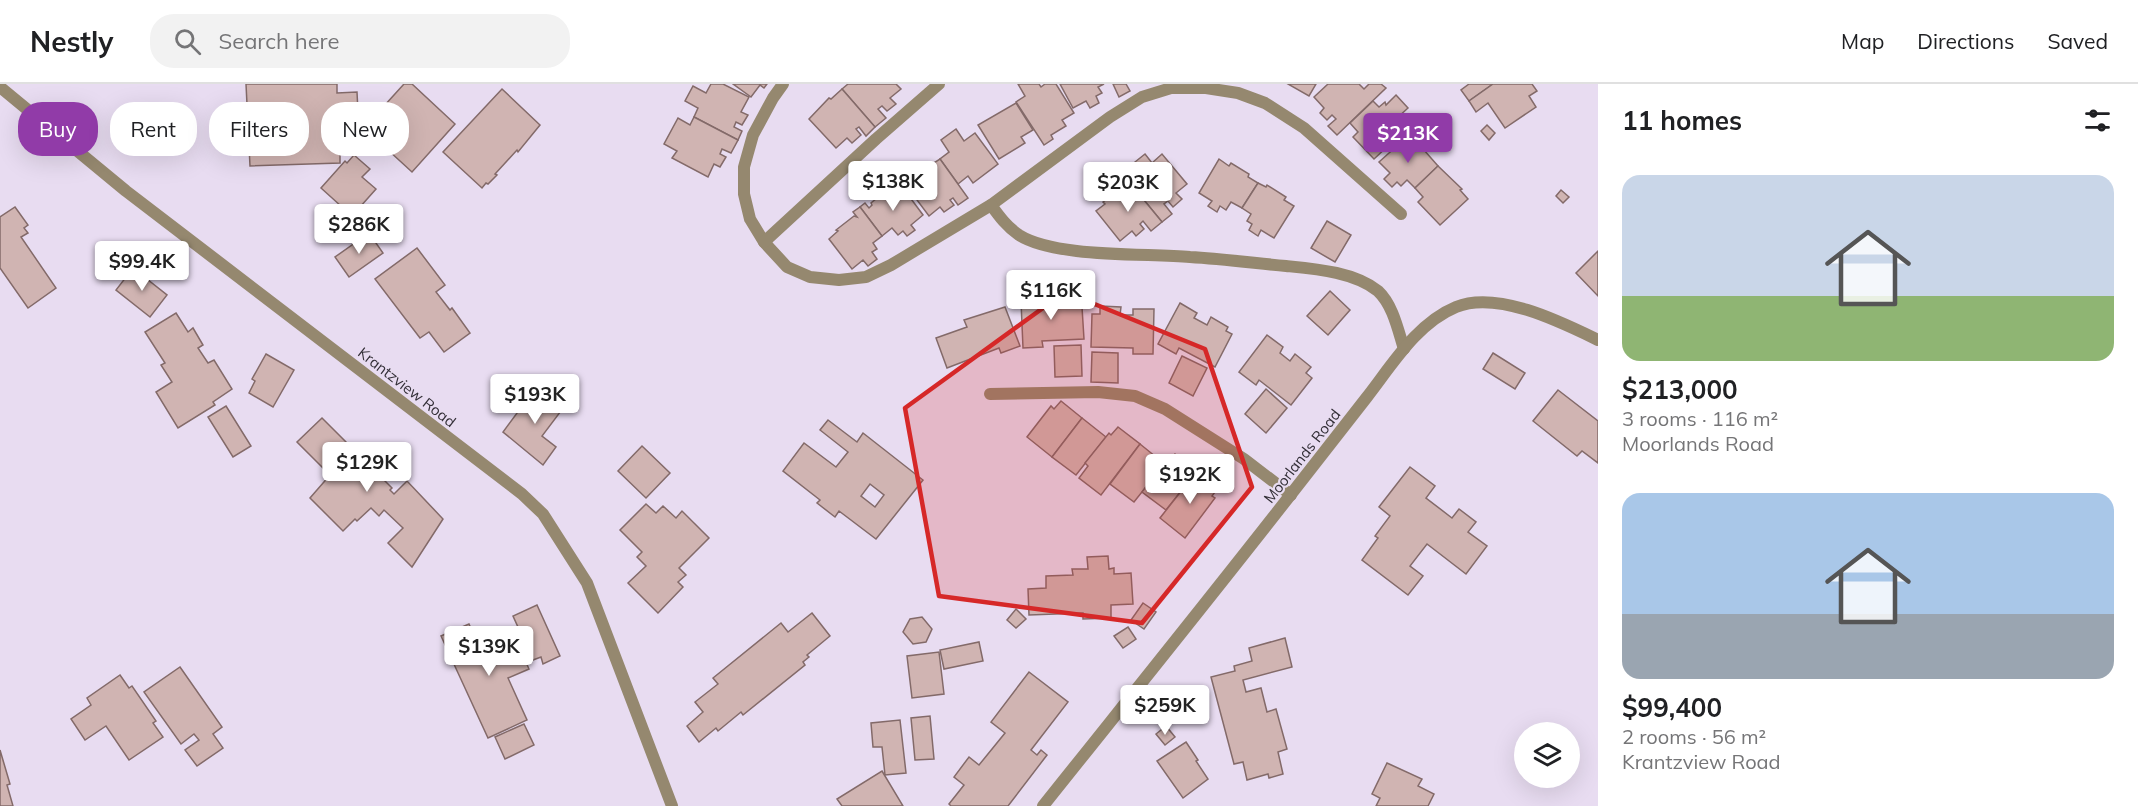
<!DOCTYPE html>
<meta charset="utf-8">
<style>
:root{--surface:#fff;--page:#f2f2f2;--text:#202124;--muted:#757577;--line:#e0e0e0;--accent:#913ba8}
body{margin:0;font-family:Mulish,sans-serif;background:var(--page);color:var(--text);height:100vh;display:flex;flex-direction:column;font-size:22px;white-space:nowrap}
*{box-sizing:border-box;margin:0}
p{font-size:20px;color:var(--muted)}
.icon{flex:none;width:33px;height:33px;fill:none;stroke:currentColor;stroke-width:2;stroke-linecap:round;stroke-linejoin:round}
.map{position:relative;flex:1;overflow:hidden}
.side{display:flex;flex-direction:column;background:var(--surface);width:540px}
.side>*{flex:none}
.hud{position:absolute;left:18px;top:18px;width:570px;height:54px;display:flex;gap:12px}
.tools{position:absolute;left:1514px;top:638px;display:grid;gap:12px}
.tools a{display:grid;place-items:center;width:66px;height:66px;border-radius:50%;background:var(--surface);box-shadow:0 6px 24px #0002;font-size:30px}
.price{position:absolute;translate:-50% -51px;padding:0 14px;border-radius:6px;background:#fff;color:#222;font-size:20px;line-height:39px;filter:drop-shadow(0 2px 3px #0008)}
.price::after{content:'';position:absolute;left:50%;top:36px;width:18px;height:14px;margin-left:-9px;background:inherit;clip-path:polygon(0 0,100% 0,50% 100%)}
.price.active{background:var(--accent);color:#fff}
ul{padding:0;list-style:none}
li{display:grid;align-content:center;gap:12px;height:318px;padding:0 24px}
li span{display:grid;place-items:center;height:186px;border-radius:18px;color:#555}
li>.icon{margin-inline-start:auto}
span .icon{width:108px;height:108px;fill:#fffc;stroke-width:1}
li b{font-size:26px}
h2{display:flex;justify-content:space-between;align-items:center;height:72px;padding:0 24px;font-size:26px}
.chip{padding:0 21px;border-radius:24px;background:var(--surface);box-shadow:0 6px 24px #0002;font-size:21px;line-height:54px}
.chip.active{background:var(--accent);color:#fff}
header{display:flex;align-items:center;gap:36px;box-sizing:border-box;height:84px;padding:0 30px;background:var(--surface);border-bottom:2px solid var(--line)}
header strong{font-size:28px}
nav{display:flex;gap:33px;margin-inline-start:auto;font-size:21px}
.search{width:420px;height:54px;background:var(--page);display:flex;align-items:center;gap:15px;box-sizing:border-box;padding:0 21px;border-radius:24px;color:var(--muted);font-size:22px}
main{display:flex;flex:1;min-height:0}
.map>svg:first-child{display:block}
.building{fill:#d0b4b2;stroke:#836a69;stroke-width:1.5;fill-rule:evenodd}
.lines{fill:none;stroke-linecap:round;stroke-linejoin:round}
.street{stroke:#95886f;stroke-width:12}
.marked{fill:#d62828;fill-opacity:0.2;stroke:#d62828;stroke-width:4.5;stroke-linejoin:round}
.labels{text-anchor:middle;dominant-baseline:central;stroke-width:4.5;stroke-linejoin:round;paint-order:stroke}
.street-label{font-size:15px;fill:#332f37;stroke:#e8dcf1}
</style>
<header>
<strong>Nestly</strong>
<div class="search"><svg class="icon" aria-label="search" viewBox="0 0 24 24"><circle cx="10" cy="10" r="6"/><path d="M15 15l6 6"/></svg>Search here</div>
<nav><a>Map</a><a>Directions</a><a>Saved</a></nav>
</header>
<main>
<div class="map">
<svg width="1598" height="722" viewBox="0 0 1598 722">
<rect width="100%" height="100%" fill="#e8dcf1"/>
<g class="building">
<path d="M246,0H337V9L357,8L360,68L340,69V79L250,82Z"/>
<path d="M404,0H412L455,40L412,88L364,44Z"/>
<path d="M711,0H723L749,13L741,28L748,31L742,41L736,38L734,43L742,47L738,56L694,33L698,24L685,17L693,2L706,9Z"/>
<path d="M733,0H767L764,4L760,1L751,13Z"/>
<path d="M848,0H896L901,5L890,14L896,20L887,27L882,22L878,25L886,34L875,43L842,5Z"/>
<path d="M1018,0H1039L1041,3L1045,0H1056L1074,29L1062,36L1066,42L1051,51L1053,55L1044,61L1016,18L1025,12Z"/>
<path d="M1060,0H1104L1098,3L1102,9L1096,12L1099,19L1090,24L1086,17L1073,24Z"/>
<path d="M1113,0H1126L1130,7L1119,13Z"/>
<path d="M1288,0H1316L1309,12Z"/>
<path d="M1328,0H1359L1364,5L1369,0H1381L1386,4L1337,51L1328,42L1336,35L1332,31L1327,36L1320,29L1324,24L1314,13Z"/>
<path d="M1469,0H1493L1469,17L1461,6Z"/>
<path d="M1493,0H1532L1537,7L1529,12L1536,23L1505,44L1488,19L1476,28L1469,17Z"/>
<path d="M502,5L540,41L518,68L517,66L495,90L497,91L488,100L486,99L482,104L443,68Z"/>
<path d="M842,5L875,43L866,52L859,43L856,45L861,51L852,59L847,54L836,64L809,35L829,14L831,15Z"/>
<path d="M1396,11L1408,24L1397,34L1399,36L1395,40L1403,48L1374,75L1353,53L1358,48L1350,39L1373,17L1379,23L1385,18L1386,21Z"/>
<path d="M1016,19L1033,46L1021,53L1025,59L999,75L978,41Z"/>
<path d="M694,33L738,56L731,69L722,65L720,70L726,73L720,83L714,80L708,93L672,74L677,67L664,60L678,34L690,41Z"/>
<path d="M1487,41L1495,49L1489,56L1481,47Z"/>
<path d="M956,45L964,57L975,49L998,80L973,99L968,92L958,100L940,75L949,68L941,56Z"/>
<path d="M1408,52L1415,60L1417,58L1438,82L1415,104L1407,96L1401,102L1397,98L1392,103L1384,95L1390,89L1379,78Z"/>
<path d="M1145,70L1152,79L1162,70L1187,100L1176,109L1182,115L1173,123L1168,117L1164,120L1172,130L1162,138L1130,99L1138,92L1130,82Z"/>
<path d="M354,71L370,85L362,93L376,105L352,132L321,104L345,77L347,79Z"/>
<path d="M940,75L968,114L958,121L953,114L950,116L954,121L944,128L940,123L929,132L905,100L912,96L910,94Z"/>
<path d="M1219,75L1229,82L1231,79L1249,90L1248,93L1258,99L1242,124L1231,118L1226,126L1220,122L1217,128L1208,122L1212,117L1199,109Z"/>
<path d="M1438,82L1462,105L1460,106L1468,115L1440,141L1418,118L1423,113L1415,104Z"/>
<path d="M1130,99L1162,138L1151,147L1143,137L1140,140L1144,145L1136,152L1132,147L1120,157L1096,127L1105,120L1103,118Z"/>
<path d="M1258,99L1266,103L1267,101L1286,113L1284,116L1294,122L1274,154L1261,146L1258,152L1249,146L1252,140L1247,137L1251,130L1242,124Z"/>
<path d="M900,100L923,131L911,141L915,146L907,152L903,147L898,151L892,144L882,152L860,123L865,119L869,124L872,121L871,119L887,106L889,108Z"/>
<path d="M1561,106L1569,113L1563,119L1556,112Z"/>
<path d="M15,123L28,141L24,144L28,149L21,153L56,204L28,224L0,184V133Z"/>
<path d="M860,123L882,152L873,159L877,165L872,168L877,175L868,182L863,176L852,185L829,155L838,147L836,146L854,132L857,133L853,128Z"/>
<path d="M1327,137L1351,151L1335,178L1311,164Z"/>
<path d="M369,149L383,169L349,193L335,173Z"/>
<path d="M417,164L445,201L436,208L450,226L452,224L470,249L444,268L429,248L420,254L375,195Z"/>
<path d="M1598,167V212L1576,189Z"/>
<path d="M133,184L167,211L150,233L116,206Z"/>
<path d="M1330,207L1350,226L1328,251L1307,232Z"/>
<path d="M1075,214V223H1082L1084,255L1042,257L1043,263L1023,264L1021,217Z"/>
<path d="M1180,219L1197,229L1194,234L1207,241L1211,233L1228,243L1226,247L1232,250L1215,283L1179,264L1176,270L1158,260Z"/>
<path d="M1100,222L1121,223L1120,231H1133V225H1154L1153,270H1133V264L1091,263L1092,230H1100Z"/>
<path d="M1005,223L1020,262L1001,269L999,264L947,284L936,254L967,243L964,236Z"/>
<path d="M176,229L188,248L193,244L203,261L198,264L208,279L214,276L232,305L213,318L215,321L178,344L156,308L172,298L161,281L165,279L145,248Z"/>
<path d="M1267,251L1283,263L1280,269L1290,277L1295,270L1311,283L1306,289L1312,294L1291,321L1259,296L1256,301L1239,288Z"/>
<path d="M1081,261L1082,292L1055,293L1054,262Z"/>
<path d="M1092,268L1118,269V299L1091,298Z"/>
<path d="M1493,269L1525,289L1515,305L1483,285Z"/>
<path d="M266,270L294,286L273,323L249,309L255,297L252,295Z"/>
<path d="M1182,272L1207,284L1193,312L1169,299Z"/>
<path d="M537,302L564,323L542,352L556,363L543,381L503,348Z"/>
<path d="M1266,305L1287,324L1266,349L1245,330Z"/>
<path d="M1558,306L1598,337V379L1582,367L1577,372L1533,337Z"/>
<path d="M1061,317L1082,334L1052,373L1027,353L1051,322L1054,325Z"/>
<path d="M226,322L251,362L233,373L208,333Z"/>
<path d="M322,334L392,404L390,406L394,410L407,397L443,435L412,483L388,459L403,444L384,426L379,432L371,424L357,437L355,435L343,447L310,414L330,391L297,358Z"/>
<path d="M1082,334L1106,353L1076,391L1052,373Z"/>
<path d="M828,336L857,358L863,349L923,396L876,455L839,427L835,433L817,419L820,416L783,387L804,359L836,383L848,368L820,346ZM870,400L884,411L875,423L861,412Z"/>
<path d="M1118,343L1140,360L1101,411L1079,394L1088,382L1085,379L1109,349L1111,351Z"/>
<path d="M1140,360L1161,377L1154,386L1157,389L1134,418L1110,400Z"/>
<path d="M642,362L670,389L646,414L618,387Z"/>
<path d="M1175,370L1197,387L1166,426L1142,408L1166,376L1168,378Z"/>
<path d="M1410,383L1435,402L1426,414L1452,434L1459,425L1476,438L1468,448L1487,462L1466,490L1427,460L1410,482L1423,492L1408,511L1362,476L1378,454L1375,452L1390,432L1379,423Z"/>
<path d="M1197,387L1218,404L1212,412L1215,414L1185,454L1160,434Z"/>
<path d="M646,420L656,429L663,422L676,434L682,427L709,454L679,484L686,491L678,498L683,503L658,529L628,499L646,482L637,473L642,468L620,446Z"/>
<path d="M1108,472L1109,485L1114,484V490L1131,489L1133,520L1111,521V534L1083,535V529L1029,531L1028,505L1046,504V492L1073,491L1072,485H1088L1087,473Z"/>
<path d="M1143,519L1156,528L1144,545L1131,536Z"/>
<path d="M537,521L560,572L543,580L541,573L533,576L513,532Z"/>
<path d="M1016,525L1026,535L1016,544L1007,536Z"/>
<path d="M812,529L830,552L807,571L809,573L803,578L805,581L743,631L741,628L718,647L716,644L699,658L687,642L703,628L695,618L718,600L713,594L781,539L788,548Z"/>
<path d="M922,533L932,545L926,558L913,560L903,548L910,535Z"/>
<path d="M469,540L479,562L513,549L529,585L508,594L527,636L488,654L441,552Z"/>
<path d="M1128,543L1136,555L1123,564L1114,552Z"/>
<path d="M1285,554L1292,583L1243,596L1246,608L1261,604L1267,628L1276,625L1287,665L1278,668L1283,690L1269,694L1268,690L1247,696L1243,678L1234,680L1211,593L1235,587L1234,582L1252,577L1249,564Z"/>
<path d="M979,558L983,577L944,585L940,566Z"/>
<path d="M939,568L944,610L912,614L907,572Z"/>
<path d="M180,583L222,643L213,650L223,664L197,682L185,666L199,656L194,650L181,660L144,608Z"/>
<path d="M1029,588L1068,618L1031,666L1037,671L1041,666L1047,671L1008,722H951L949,720L964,701L954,693L969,673L979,681L1005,649L991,638Z"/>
<path d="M120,591L129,604L132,602L156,637L153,639L163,653L129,676L106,642L85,656L71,635L91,621L87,614Z"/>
<path d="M930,632L934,675L915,676L911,634Z"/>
<path d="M900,636L906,689L885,691L882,663H873L871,639Z"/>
<path d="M524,640L534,661L505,675L495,653Z"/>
<path d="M1166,642L1175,653L1165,661L1156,650Z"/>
<path d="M1186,658L1198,676L1196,677L1208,695L1183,714L1157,677Z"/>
<path d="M0,666L10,700L7,701L13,722H0Z"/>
<path d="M1387,679L1422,695L1418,702L1434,710L1428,722H1376L1380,714L1372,710Z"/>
<path d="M882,687L903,722H842L837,715Z"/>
</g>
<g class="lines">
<g class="street">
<path d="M783,0L773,14L753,51L744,83V110L750,135L764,158L787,183L810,193L839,196L866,193L891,181L991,121L1110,33L1142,13L1171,4H1206L1238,9L1265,19L1304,44L1401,130"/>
<path d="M0,3L126,107L522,410L543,430L587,499L672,722"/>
<path d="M991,121C999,132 1007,143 1019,151C1056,174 1145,169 1190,173C1222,175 1254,179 1286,182C1316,185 1354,188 1378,207C1393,221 1398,246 1404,265"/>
<path d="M764,158L876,55L939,0"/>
<path d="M990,310L1098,308L1135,312L1165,325L1244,375L1291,411"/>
<path d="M1043,722C1126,618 1210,514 1292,409C1317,377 1342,345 1367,313C1392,281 1417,239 1456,223C1497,206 1561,238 1598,256"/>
</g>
</g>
<path class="marked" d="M1065,208L1205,265L1252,403L1142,539L939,512L905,324Z"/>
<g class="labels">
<g class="street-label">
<text transform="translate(407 303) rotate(38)">Krantzview Road</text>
<text transform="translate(1302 372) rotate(-52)">Moorlands Road</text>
</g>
</g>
</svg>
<div class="tools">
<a><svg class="icon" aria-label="layers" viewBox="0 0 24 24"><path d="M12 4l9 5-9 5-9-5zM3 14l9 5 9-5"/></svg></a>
</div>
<b class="price active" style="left:1408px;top:80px">$213K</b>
<b class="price" style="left:893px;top:128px">$138K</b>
<b class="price" style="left:1128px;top:129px">$203K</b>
<b class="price" style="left:359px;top:171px">$286K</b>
<b class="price" style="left:142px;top:208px">$99.4K</b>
<b class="price" style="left:1051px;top:237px">$116K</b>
<b class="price" style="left:535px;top:341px">$193K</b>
<b class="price" style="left:367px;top:409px">$129K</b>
<b class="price" style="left:1190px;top:421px">$192K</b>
<b class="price" style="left:489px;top:593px">$139K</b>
<b class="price" style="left:1165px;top:652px">$259K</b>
<div class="hud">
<a class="chip active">Buy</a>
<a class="chip">Rent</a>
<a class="chip">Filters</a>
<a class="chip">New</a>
</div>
</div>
<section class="side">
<h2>11 homes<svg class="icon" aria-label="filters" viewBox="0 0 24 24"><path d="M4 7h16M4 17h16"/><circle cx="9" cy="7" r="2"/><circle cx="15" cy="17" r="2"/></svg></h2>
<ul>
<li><span style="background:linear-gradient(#c9d6e8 65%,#8fb573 0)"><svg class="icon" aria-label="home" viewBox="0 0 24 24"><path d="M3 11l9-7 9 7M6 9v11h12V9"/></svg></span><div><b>$213,000</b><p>3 rooms · 116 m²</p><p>Moorlands Road</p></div></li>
<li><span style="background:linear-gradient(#a9c7e8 65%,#9aa5b1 0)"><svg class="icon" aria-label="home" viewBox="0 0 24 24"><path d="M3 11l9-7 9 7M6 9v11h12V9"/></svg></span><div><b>$99,400</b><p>2 rooms · 56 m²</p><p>Krantzview Road</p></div></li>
</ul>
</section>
</main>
